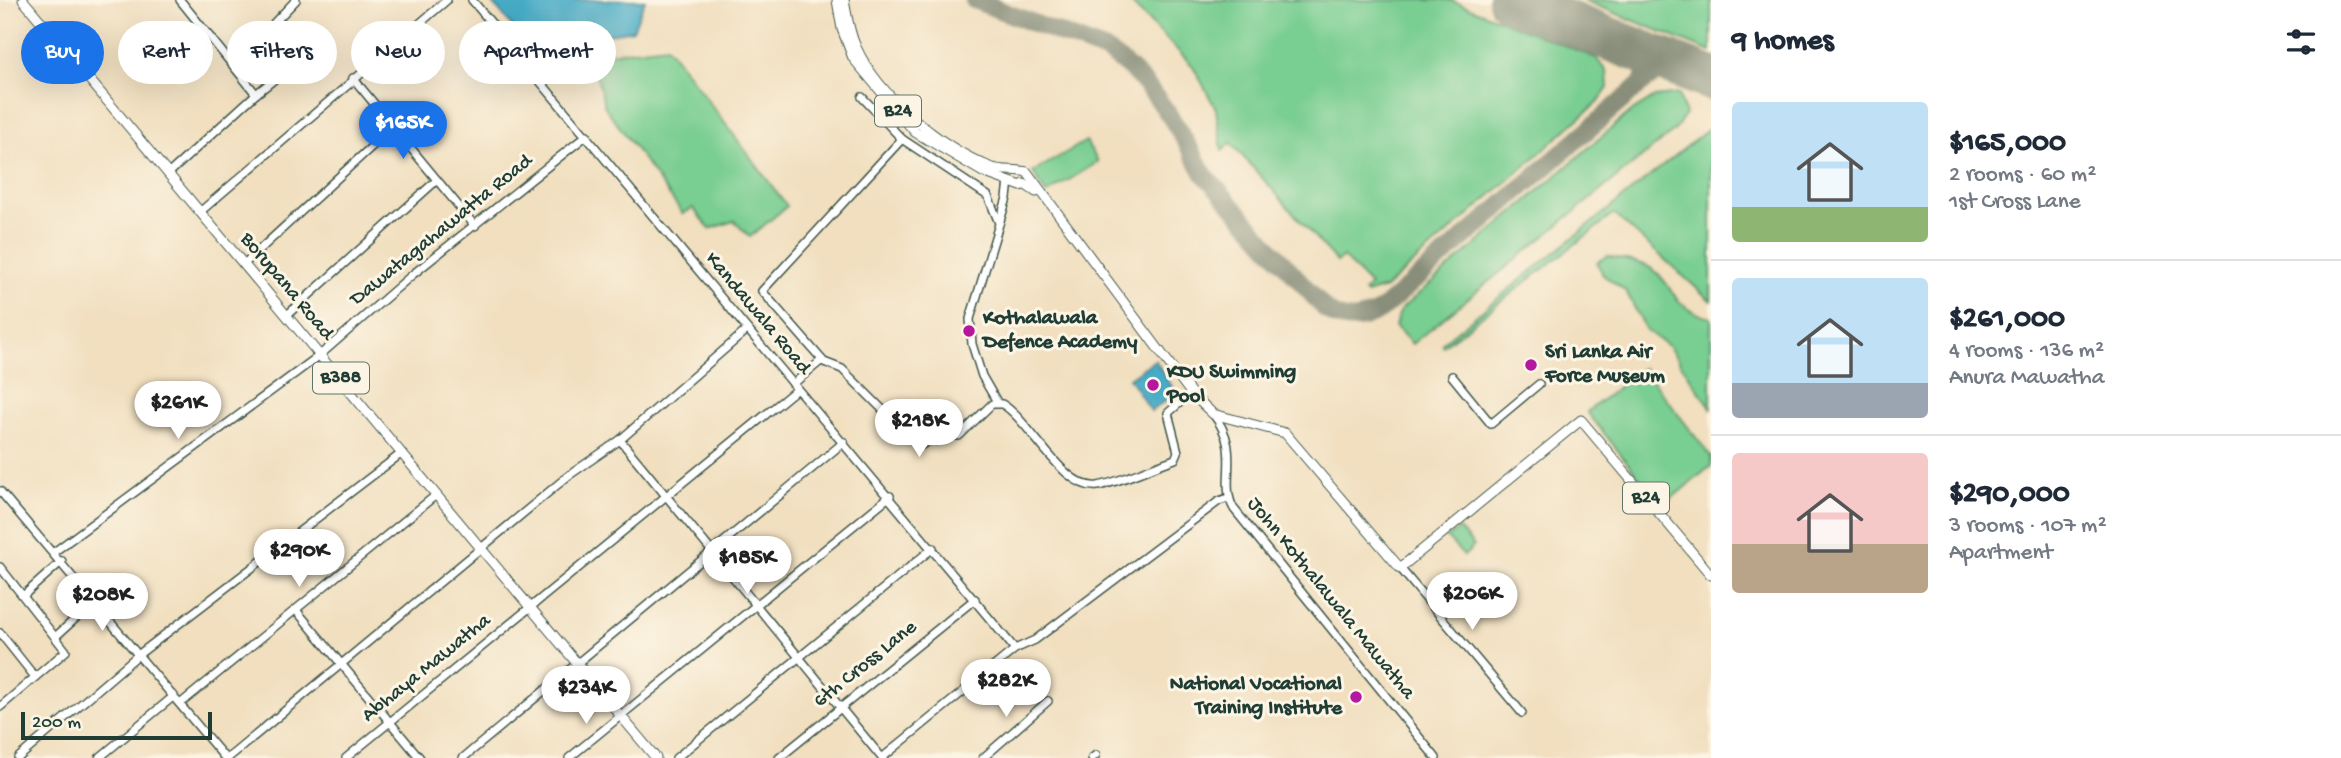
<!DOCTYPE html>
<meta charset="utf-8">
<style>
:root{--surface:#fff;--page:#f6f6f7;--text:#1f2937;--muted:#747a83;--line:#e0e1e3;--accent:#1a73e8}
body{margin:0;font-family:"Gochi Hand",sans-serif;background:var(--page);color:var(--text);height:100vh;display:flex;flex-direction:column;font-size:26px;white-space:nowrap}
*{box-sizing:border-box;margin:0}
p{font-size:23px;color:var(--muted)}
.icon{flex:none;width:38px;height:38px;fill:none;stroke:currentColor;stroke-width:2;stroke-linecap:round;stroke-linejoin:round}
.map{position:relative;flex:1;overflow:hidden}
.side{display:flex;flex-direction:column;background:var(--surface);width:630px}
.side>*{flex:none}
.hud{position:absolute;left:21px;top:21px;width:665px;height:63px;display:flex;gap:14px}
.scale{position:absolute;left:21px;bottom:18px;width:191px;box-sizing:border-box;padding-left:7px;border:4px solid #1f3d34;border-top:0;font-size:19px;line-height:24px;white-space:nowrap;color:#1f3d34;-webkit-text-stroke:5px #fcf5e5;paint-order:stroke}
.price{position:absolute;translate:-50% -60px;padding:0 16px;border-radius:24px;background:#fff;color:#222;font-size:23px;line-height:46px;filter:drop-shadow(0 2px 4px #0008)}
.price::after{content:'';position:absolute;left:50%;top:42px;width:21px;height:16px;margin-left:-10px;background:inherit;clip-path:polygon(0 0,100% 0,50% 100%)}
.price.active{background:var(--accent);color:#fff}
ul{padding:0;list-style:none}
li{display:flex;align-items:center;gap:21px;height:175px;padding:0 21px}
li+li{border-top:2px solid var(--line)}
li span{display:grid;place-items:center;flex:none;width:196px;height:140px;border-radius:7px;color:#555}
li>.icon{margin-inline-start:auto}
span .icon{width:84px;height:84px;fill:#fffc;stroke-width:1}
li b{font-size:30px}
h2{display:flex;justify-content:space-between;align-items:center;height:84px;padding:0 21px;font-size:30px}
.pill{padding:0 24px;border-radius:32px;background:var(--surface);box-shadow:0 7px 28px #0002;font-size:24px;line-height:63px}
.pill.active{background:var(--accent);color:#fff}
main{display:flex;flex:1;min-height:0}
.map>svg:first-child{display:block}
.green{fill:#79ce92;stroke:#4c8663;stroke-width:2}
.water{fill:#46abc6;stroke:#32747d;stroke-width:2}
.lines{fill:none;stroke-linecap:round;stroke-linejoin:round}
.taxiway{stroke:#888e7a;stroke-width:18}
.runway{stroke:#888e7a;stroke-width:44}
.minor-casing{stroke:#3e5549;stroke-width:10}
.major-casing{stroke:#3e5549;stroke-width:11}
.minor{stroke:#fff;stroke-width:7}
.major{stroke:#fff;stroke-width:9}
.poi-dot{fill:#b5179e;stroke:#fcf5e5;stroke-width:2.5}
.labels{text-anchor:middle;dominant-baseline:central;stroke-width:6;stroke-linejoin:round;paint-order:stroke}
.shield{fill:#fcf5e5;stroke:#617469;stroke-width:2}
.shield-label{font-size:19px;font-weight:bold;fill:#1f3d34}
.street-label{font-size:21px;fill:#1f3d34;stroke:#fcf5e5}
.poi-label{font-size:21px;font-weight:bold;fill:#1f3d34;stroke:#fcf5e5;text-anchor:start}
</style>
<main>
<div class="map">
<svg width="1711" height="758" viewBox="0 0 1711 758">
<rect width="100%" height="100%" fill="#fcf5e5"/>
<filter id="ink" filterUnits="userSpaceOnUse"><feTurbulence type="fractalNoise" baseFrequency=".0143" numOctaves="2"/><feDisplacementMap in="SourceGraphic" scale="14" xChannelSelector="R" yChannelSelector="G"/><feConvolveMatrix kernelMatrix="1 2 1 2 8 2 1 2 1" color-interpolation-filters="sRGB"/></filter>
<filter id="wash" filterUnits="userSpaceOnUse"><feTurbulence type="fractalNoise" baseFrequency=".00686" numOctaves="4" result="noise"/><feDisplacementMap in="SourceGraphic" scale="28" xChannelSelector="R" yChannelSelector="G"/><feGaussianBlur stdDeviation="1.57" result="paint"/><feColorMatrix in="noise" values="0 0 0 0 0 0 0 0 0 0 0 0 0 0 0 0 0 1.4 0 .05"/><feComposite in="paint" operator="in"/></filter>
<g filter="url(#wash)">
<rect width="100%" height="100%" fill="#f1dfbf"/>
<g class="green">
<path d="M1128,0H1450L1596,58L1607,72L1608,88L1598,102L1385,288L1366,294L1364,291L1370,285L1343,257L1337,262L1231,143L1222,151L1216,109L1193,66Z"/>
<path d="M1583,0H1711V52Z"/>
<path d="M667,46L787,206L750,237L734,221L710,229L693,208L683,214L605,107L591,55Z"/>
<path d="M1679,94L1685,114L1675,130L1412,344L1395,326L1401,309L1629,113L1655,97Z"/>
<path d="M1711,127V301L1614,214L1443,346L1442,343Z"/>
<path d="M1086,141L1098,162L1046,194L1033,172Z"/>
<path d="M1607,256C1619,259 1634,260 1645,265C1675,279 1666,307 1711,318V408L1669,347L1646,330L1626,291L1603,275L1597,262Z"/>
<path d="M1643,368L1711,457V466L1662,506L1587,412Z"/>
<path d="M1459,529L1474,546L1464,556L1446,537Z"/>
</g>
<g class="water">
<path d="M490,0H645L633,30L598,36L521,37Z"/>
<path d="M1155,360L1176,393L1151,411L1129,378Z"/>
</g>
<g class="lines">
<g class="taxiway">
<path d="M974,0L1106,51C1151,78 1180,130 1204,174L1325,309C1343,324 1361,322 1381,310L1641,84C1649,69 1644,57 1630,47"/>
<path d="M1641,84L1663,69L1687,70"/>
</g>
<path class="runway" d="M1510,0L1711,79"/>
</g>
</g>
<g filter="url(#ink)">
<g class="lines">
<defs>
<g id="minor">
<path d="M180,0L256,94"/>
<path d="M472,0L1015,649"/>
<path d="M353,78L475,226"/>
<path d="M862,97L902,139L988,196L999,223"/>
<path d="M902,139L762,291L824,362L842,369L902,429L959,436L992,404H1002C1031,421 1063,491 1098,486C1123,481 1151,467 1175,459L1178,452L1168,413L1191,393"/>
<path d="M168,174L256,94L301,58L274,23L296,0"/>
<path d="M201,211L447,0"/>
<path d="M244,264L393,127"/>
<path d="M287,315L437,180"/>
<path d="M1452,376L1491,424L1539,384"/>
<path d="M793,384L822,360"/>
<path d="M997,402L982,376L972,344L970,319L1007,198L1009,181"/>
<path d="M1213,414C1243,451 1218,482 1234,509L1436,758"/>
<path d="M903,430L922,445L938,434"/>
<path d="M620,440L882,758"/>
<path d="M0,491L225,758"/>
<path d="M54,552L320,355L412,275L587,135"/>
<path d="M0,567L66,651L0,707"/>
<path d="M1400,568L1522,713"/>
<path d="M24,595L62,561"/>
<path d="M296,610L420,758"/>
<path d="M0,633L35,677"/>
<path d="M55,637L95,601"/>
<path d="M180,704L436,495"/>
<path d="M18,758L138,655L402,453"/>
<path d="M99,758L174,696"/>
<path d="M228,758L568,476L620,440L747,330"/>
<path d="M346,758L797,389"/>
<path d="M463,758L844,442"/>
<path d="M569,758L890,496"/>
<path d="M676,758L933,548"/>
<path d="M779,758L975,599"/>
<path d="M882,758L1015,649L1035,640L1219,501L1228,498"/>
<path d="M983,758L1048,701"/>
<path d="M1092,758L1096,755"/>
</g>
<g id="major">
<path d="M23,0L656,758"/>
<path d="M837,0L842,29L853,58L915,132L983,172L1021,186L1024,184L1036,192"/>
<path d="M844,0C847,16 849,32 856,47C878,96 941,147 990,167C1002,172 1014,169 1027,172L1191,393L1213,414L1285,433L1400,568L1581,420L1711,575"/>
</g>
</defs>
<use href="#minor" class="minor-casing"/>
<use href="#major" class="major-casing"/>
<use href="#minor" class="minor"/>
<use href="#major" class="major"/>
</g>
</g>
<g class="poi-dot">
<circle cx="969" cy="331" r="7"/>
<circle cx="1531" cy="365" r="7"/>
<circle cx="1153" cy="385" r="7"/>
<circle cx="1356" cy="697" r="7"/>
</g>
<g class="labels">
<g class="shield">
<rect x="875" y="95.5" width="46" height="31" rx="5"/>
<rect x="313" y="362.5" width="56" height="31" rx="5"/>
<rect x="1623" y="482.5" width="46" height="31" rx="5"/>
</g>
<g class="shield-label">
<text x="898" y="111">B24</text>
<text x="341" y="378">B388</text>
<text x="1646" y="498">B24</text>
</g>
<g class="street-label">
<text transform="translate(442 231) rotate(-39)">Dawatagahawatta Road</text>
<text transform="translate(286 287) rotate(50)">Borupana Road</text>
<text transform="translate(757 314) rotate(50)">Kandawala Road</text>
<text transform="translate(1330 599) rotate(51)">John Kothalawala Mawatha</text>
<text transform="translate(866 665) rotate(-39)">6th Cross Lane</text>
<text transform="translate(427 669) rotate(-39)">Abhaya Mawatha</text>
</g>
<g class="poi-label">
<text x="983" y="319">Kothalawala<tspan x="983" dy="24">Defence Academy</tspan></text>
<text x="1545" y="353">Sri Lanka Air<tspan x="1545" dy="24">Force Museum</tspan></text>
<text x="1167" y="373">KDU Swimming<tspan x="1167" dy="24">Pool</tspan></text>
<text x="1342" y="685" text-anchor="end">National Vocational<tspan x="1342" dy="24">Training Institute</tspan></text>
</g>
</g>
</svg>
<div class="scale">200 m</div>
<b class="price active" style="left:403px;top:161px">$165K</b>
<b class="price" style="left:178px;top:441px">$261K</b>
<b class="price" style="left:919px;top:459px">$218K</b>
<b class="price" style="left:299px;top:589px">$290K</b>
<b class="price" style="left:747px;top:596px">$185K</b>
<b class="price" style="left:1472px;top:632px">$206K</b>
<b class="price" style="left:102px;top:633px">$208K</b>
<b class="price" style="left:1006px;top:719px">$282K</b>
<b class="price" style="left:586px;top:726px">$234K</b>
<div class="hud">
<a class="pill active">Buy</a>
<a class="pill">Rent</a>
<a class="pill">Filters</a>
<a class="pill">New</a>
<a class="pill">Apartment</a>
</div>
</div>
<section class="side">
<h2>9 homes<svg class="icon" aria-label="filters" viewBox="0 0 24 24"><path d="M4 7h16M4 17h16"/><circle cx="9" cy="7" r="2"/><circle cx="15" cy="17" r="2"/></svg></h2>
<ul>
<li><span style="background:linear-gradient(#bfe0f5 75%,#8fb573 0)"><svg class="icon" aria-label="home" viewBox="0 0 24 24"><path d="M3 11l9-7 9 7M6 9v11h12V9"/></svg></span><div><b>$165,000</b><p>2 rooms · 60 m²</p><p>1st Cross Lane</p></div></li>
<li><span style="background:linear-gradient(#bfe0f5 75%,#9aa5b1 0)"><svg class="icon" aria-label="home" viewBox="0 0 24 24"><path d="M3 11l9-7 9 7M6 9v11h12V9"/></svg></span><div><b>$261,000</b><p>4 rooms · 136 m²</p><p>Anura Mawatha</p></div></li>
<li><span style="background:linear-gradient(#f6c9c9 65%,#b9a48a 0)"><svg class="icon" aria-label="home" viewBox="0 0 24 24"><path d="M3 11l9-7 9 7M6 9v11h12V9"/></svg></span><div><b>$290,000</b><p>3 rooms · 107 m²</p><p>Apartment</p></div></li>
</ul>
</section>
</main>
